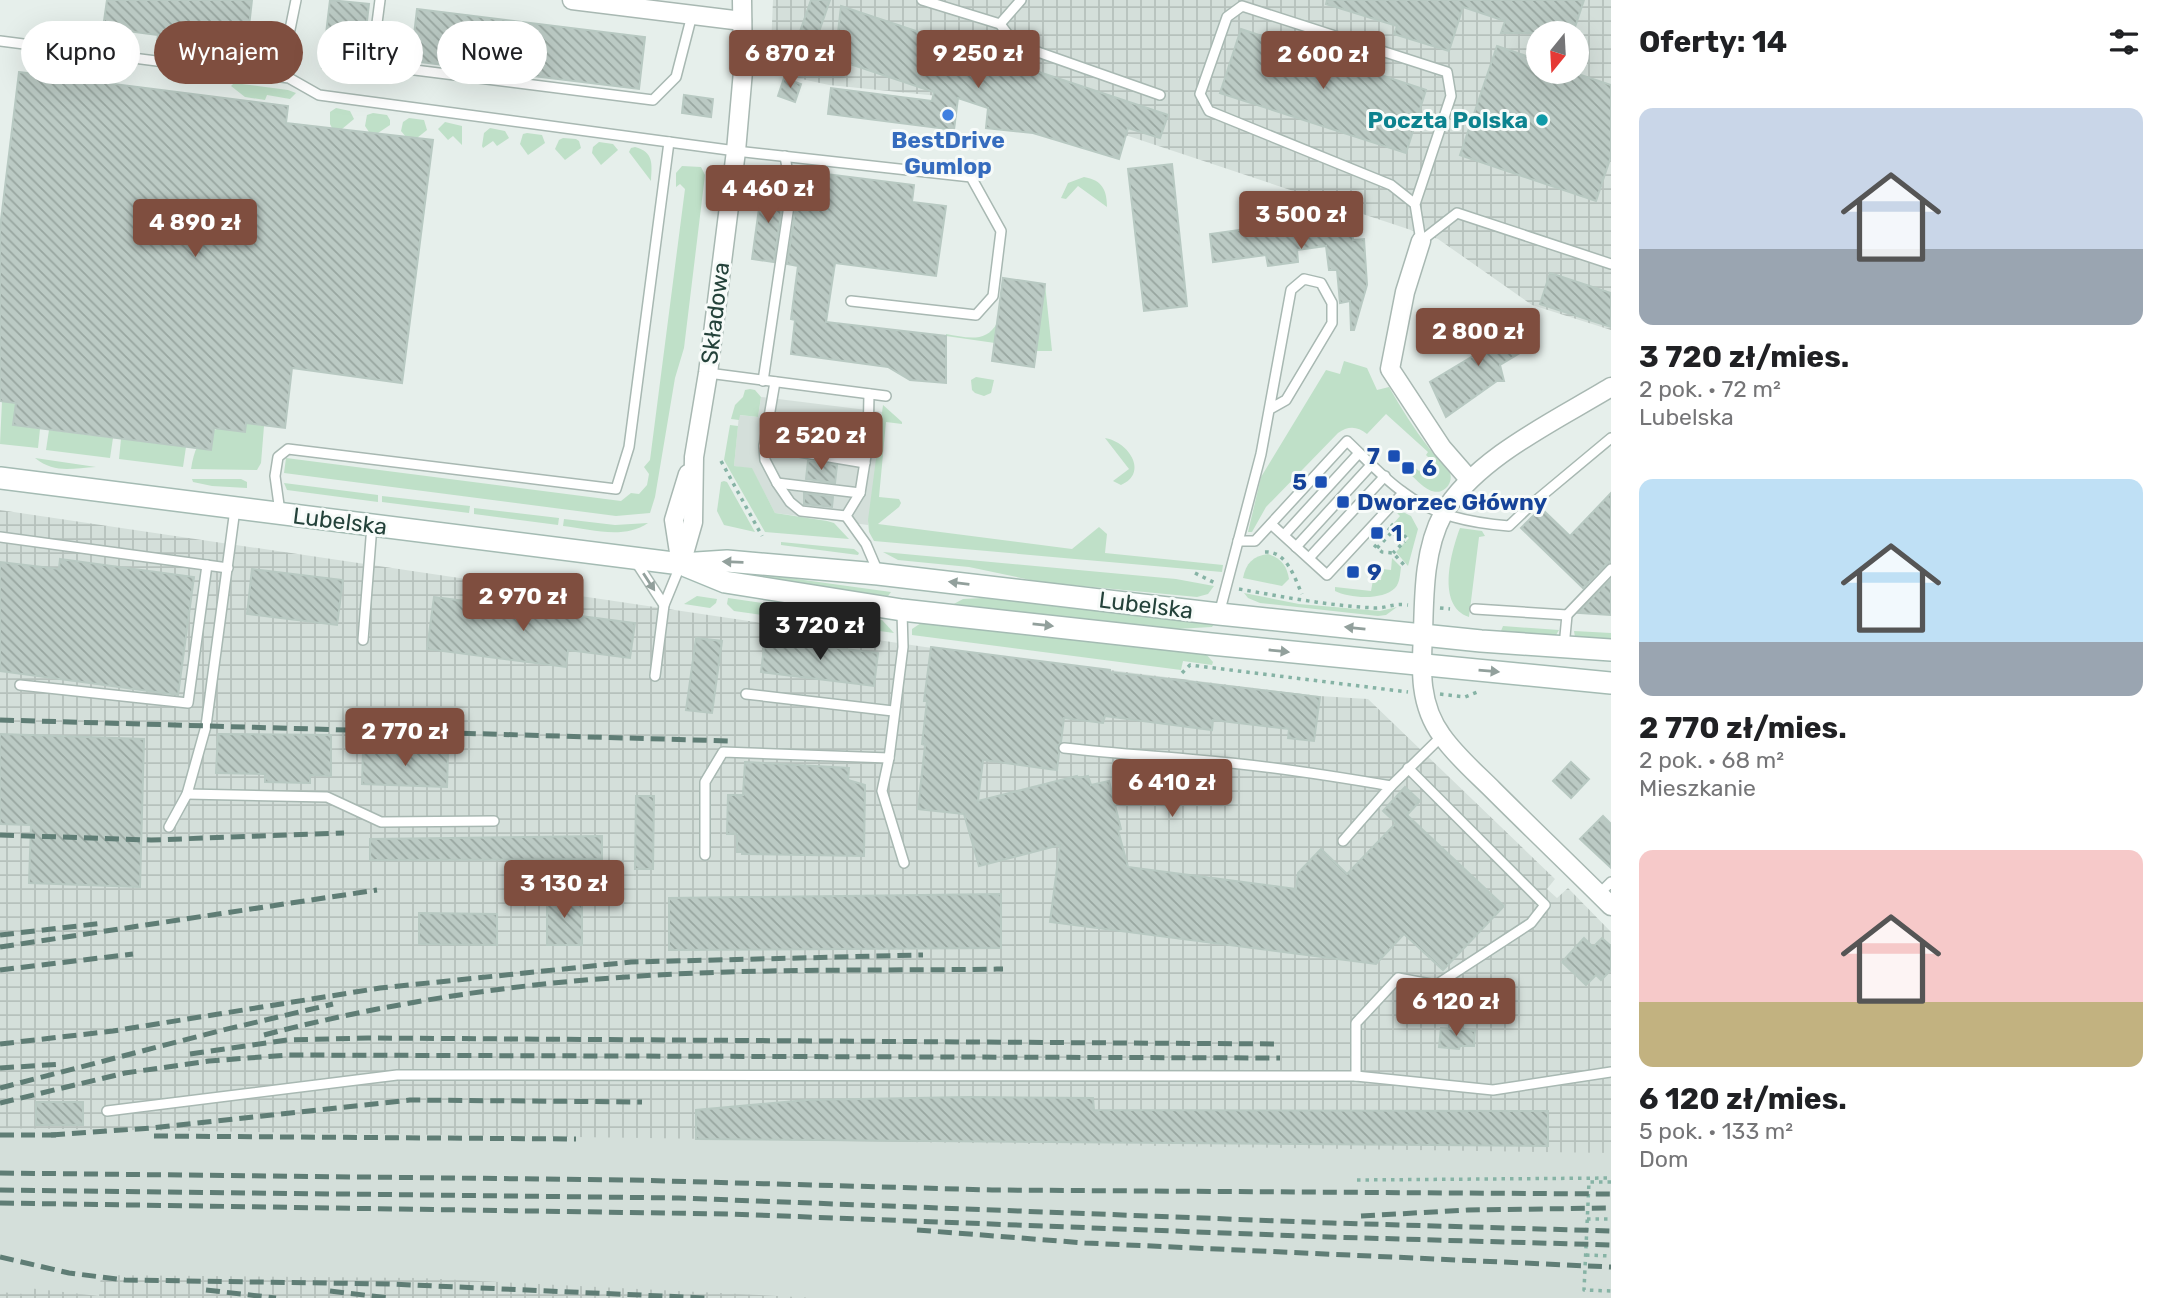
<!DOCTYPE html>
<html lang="pl">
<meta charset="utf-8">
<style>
:root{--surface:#fff;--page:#f2f2f2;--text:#202124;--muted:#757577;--accent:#7f4e3f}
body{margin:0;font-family:Rubik,sans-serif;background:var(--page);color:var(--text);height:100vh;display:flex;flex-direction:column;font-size:26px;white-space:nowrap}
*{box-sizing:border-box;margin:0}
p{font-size:23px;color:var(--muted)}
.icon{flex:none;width:38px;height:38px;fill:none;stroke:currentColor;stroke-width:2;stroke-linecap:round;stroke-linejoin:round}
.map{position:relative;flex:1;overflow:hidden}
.side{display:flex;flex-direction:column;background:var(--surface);width:560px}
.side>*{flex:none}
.guide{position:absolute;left:21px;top:21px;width:665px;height:63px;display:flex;gap:14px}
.needle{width:46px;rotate:198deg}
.fabs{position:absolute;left:1526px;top:21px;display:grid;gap:14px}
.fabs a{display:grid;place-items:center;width:63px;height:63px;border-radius:50%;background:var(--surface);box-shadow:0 7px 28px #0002;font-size:35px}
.price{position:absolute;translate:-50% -60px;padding:0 16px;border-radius:7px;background:var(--accent);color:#fff;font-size:23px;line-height:46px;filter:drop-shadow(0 2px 4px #0008)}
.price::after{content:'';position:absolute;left:50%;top:42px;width:21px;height:16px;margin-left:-10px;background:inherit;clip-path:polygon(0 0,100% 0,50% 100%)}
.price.active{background:#222;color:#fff}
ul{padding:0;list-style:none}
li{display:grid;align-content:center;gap:14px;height:371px;padding:0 28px}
li span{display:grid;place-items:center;height:217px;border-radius:14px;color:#555}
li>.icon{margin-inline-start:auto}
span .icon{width:126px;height:126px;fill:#fffc;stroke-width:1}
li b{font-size:30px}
h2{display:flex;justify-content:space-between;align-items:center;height:84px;padding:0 28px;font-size:30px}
.chip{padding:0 24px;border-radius:32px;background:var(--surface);box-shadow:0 7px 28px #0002;font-size:24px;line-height:63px}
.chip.active{background:var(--accent);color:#fff}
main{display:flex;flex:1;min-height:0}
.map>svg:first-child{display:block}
.built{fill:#d4dfda}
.industrial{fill:url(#industrial-grid);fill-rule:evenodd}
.grass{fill:#bfe0c8}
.building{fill:url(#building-back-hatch);stroke:#b8c9c2;stroke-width:2}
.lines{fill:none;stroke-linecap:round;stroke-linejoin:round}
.lane-casing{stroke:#a8b8b2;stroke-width:12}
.street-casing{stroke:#a8b8b2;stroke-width:21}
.secondary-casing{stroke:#a4bbb3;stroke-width:24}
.path{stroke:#86b3a5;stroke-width:3.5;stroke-dasharray:3.5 5;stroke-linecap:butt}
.lane{stroke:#fff;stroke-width:9}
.street{stroke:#fff;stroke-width:18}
.secondary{stroke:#fff;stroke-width:21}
.rail{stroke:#5f7d75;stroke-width:5;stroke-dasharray:14 7;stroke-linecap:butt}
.oneway{fill:#92a09c}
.shop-dot{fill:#3f7fe0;stroke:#f7fbf9;stroke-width:2.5}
.culture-dot{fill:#0f9aa8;stroke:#f7fbf9;stroke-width:2.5}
.transit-dot{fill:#1a4fb4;stroke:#f7fbf9;stroke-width:2.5}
.labels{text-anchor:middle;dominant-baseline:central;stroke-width:6;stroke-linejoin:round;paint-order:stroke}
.culture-label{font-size:23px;font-weight:bold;fill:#0d838f;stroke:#f7fbf9;text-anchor:end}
.shop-label{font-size:23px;font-weight:bold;fill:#366cbe;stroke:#f7fbf9}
.street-label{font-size:23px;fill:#24423a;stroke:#f7fbf9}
.transit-label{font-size:23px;font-weight:bold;fill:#164399;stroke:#f7fbf9;text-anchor:start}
</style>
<main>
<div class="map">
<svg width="1611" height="1298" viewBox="0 0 1611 1298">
<defs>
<pattern id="industrial-grid" width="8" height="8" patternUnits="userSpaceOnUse" patternTransform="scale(1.75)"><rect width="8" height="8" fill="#d4dfda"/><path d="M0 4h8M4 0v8" fill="none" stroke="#b6c1bc"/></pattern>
<pattern id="building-back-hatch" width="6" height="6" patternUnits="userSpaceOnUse" patternTransform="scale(1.75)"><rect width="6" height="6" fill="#bbcac4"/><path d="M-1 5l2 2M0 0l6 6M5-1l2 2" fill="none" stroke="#98a6a0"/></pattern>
</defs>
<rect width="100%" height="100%" fill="#e6efeb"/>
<g class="built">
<path d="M761,397L883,412L868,525L775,513L752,469L734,466L739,415L758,417Z"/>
<path d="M0,705L1611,1034V1298H0Z"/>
</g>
<g class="industrial">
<path d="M773,0H1611V330L1532,305L1438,239L1038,106L829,85L770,72ZM1538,33H1577V72H1538Z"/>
<path d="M0,510L925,647L1319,696L1368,699L1555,879L1547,889L1557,898L1568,888L1611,932V1153L0,1128Z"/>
<path d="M101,1275L420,1278L816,1298H0V1292L23,1294L28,1288L99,1296Z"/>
</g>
<g class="grass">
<path d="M234,83L288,90L296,93L290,99L267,95L265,100L245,97L231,86Z"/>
<path d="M336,108L350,111L354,119L342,129L332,128L330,124V112Z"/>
<path d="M373,113L387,115L390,120V125L378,133L369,132L365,126L367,115Z"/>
<path d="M409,118L424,120L427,130L417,138L406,137L401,131L403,122Z"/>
<path d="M445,122L462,126V145L453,136L448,140L438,129Z"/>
<path d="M490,128L505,131L509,138L497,146L493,141L483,148L482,146L484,133Z"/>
<path d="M527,133L542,135L545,143L528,155L520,144L523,134Z"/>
<path d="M563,138L576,139L579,141L581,148L565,160L555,149L559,140Z"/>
<path d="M599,142L613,144L618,150L601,165L592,153L593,147Z"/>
<path d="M635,147C654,152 652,164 651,181L629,152L631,148Z"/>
<path d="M682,166L701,167L705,175L684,348L675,378L655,497L650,513L616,516L284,473L286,458L621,501L631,493L639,494L647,485L649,474L644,467L650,460L685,189L680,184L676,187V173Z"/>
<path d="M1084,177C1102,180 1107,190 1107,207L1078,186L1066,199L1061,198L1068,183Z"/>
<path d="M1045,284L1052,351H1036Z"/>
<path d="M997,323L995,343L946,336V334C965,337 986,344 997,323Z"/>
<path d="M1344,361L1367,368L1377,390L1389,387C1401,408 1414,429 1429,448C1435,456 1447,464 1450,473C1452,478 1450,485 1446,488C1433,500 1418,481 1409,473L1414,467L1419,471L1430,459L1426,455L1428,452L1386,414L1367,434C1357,426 1348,426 1338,433L1266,507L1252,532H1248L1261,477L1326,370L1340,374Z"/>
<path d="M976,377L994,380L991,393L984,396L975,393L972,390L971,380Z"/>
<path d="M750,389L755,390L761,397L758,417L740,415L739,420L731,419L735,405L743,397L745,390Z"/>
<path d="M2,401L16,403L14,425L40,429L38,448L0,444Z"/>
<path d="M883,405L902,422V424L886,422L879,497L899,499L901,503L899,507L878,524L1072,549L1099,527L1107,534L1105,553L1223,565L1222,572L874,541L869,532L868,520Z"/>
<path d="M246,423L264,426L261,463L257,470L191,469C197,431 211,428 246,423Z"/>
<path d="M730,425L738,426L734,466L752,468L775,513L827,521L834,523L849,539L765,532L724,460Z"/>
<path d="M49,430L113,438L110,458L46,450Z"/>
<path d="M1105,438C1129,442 1149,473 1121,485L1113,481L1129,469Z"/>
<path d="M121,439L186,447L183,467L119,459Z"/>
<path d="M35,458L96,467C72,468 55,474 35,458Z"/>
<path d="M192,479H241L247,482V488L212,486L193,482Z"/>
<path d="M724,481L727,482L755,532L724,525L717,511L721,482Z"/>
<path d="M284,483L378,495V502L287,490Z"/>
<path d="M382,496L470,506L469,513L382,502Z"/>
<path d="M474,508L559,518L558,525L474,514Z"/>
<path d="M1401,511L1411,516L1418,529L1408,566L1396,552L1409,538L1394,523L1400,516L1396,512Z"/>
<path d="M564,519L615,525L648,523C623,540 591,529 563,526Z"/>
<path d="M1460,528L1482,531L1485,536L1479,537L1469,617C1436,606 1451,552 1460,528Z"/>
<path d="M781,542L854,549L859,553L858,555L781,545Z"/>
<path d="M883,552L1176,579L1214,586L1208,594L1197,597L1040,582L969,567L898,560Z"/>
<path d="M1268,554C1281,558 1287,566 1289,579L1282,586L1243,578C1246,563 1253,556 1268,554Z"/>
<path d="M1392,558L1401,567C1400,574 1400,583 1395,588C1382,601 1349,598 1335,591V587L1371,591L1373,580H1381L1382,569L1391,570Z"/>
<path d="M732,570L891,592L888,596L732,576Z"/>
<path d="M1244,593L1299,604L1380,611L1397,607L1386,615L1378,616L1260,603L1248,598Z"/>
<path d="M697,596L717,599L716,603L710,608L684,604Z"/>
<path d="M728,598L882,620L894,633L734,611L727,604Z"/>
<path d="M982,598L1215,622L1212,627L1175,629L952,605L963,599Z"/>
<path d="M921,623L1186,651L1206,654L1213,662L1212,665L1183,661L1181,670L912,635V629Z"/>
<path d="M1503,626L1559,630L1556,635L1501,631Z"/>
<path d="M1574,631L1611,633V639L1575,637Z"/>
</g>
<g class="building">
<path d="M107,0H252L246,53L157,42L158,35L103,28Z"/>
<path d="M330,0L369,4L361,73L322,68Z"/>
<path d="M811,0H830L812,52L795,46Z"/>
<path d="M1327,0H1584L1573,33H1501L1505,21L1463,7L1449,51L1394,34L1397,26L1326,4Z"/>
<path d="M841,6L1168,115L1160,138L1128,128L1119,159L1033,133L986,128L988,108L958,98L954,130L828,114L831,88L932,101L934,92L835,59Z"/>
<path d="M417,9L645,37L639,89L411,61Z"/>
<path d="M1241,29L1426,90L1406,153L1220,93Z"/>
<path d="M1497,46L1538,60V72H1572L1611,85V156L1596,201L1460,155Z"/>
<path d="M19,72L288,106L286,123L433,140L402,383L292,368L285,428L246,423L245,432L214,428L211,450L13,425L16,403L0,401V228Z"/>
<path d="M784,78L801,84L795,102L778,96Z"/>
<path d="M684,95L713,99L711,117L682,113Z"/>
<path d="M1172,164L1187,306L1144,311L1128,169Z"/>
<path d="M810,172L914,185L912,202L946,206L936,276L835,263L826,322L946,336V383L910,380L888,367L791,354L795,320L791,319L798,266L787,264L798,193L807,194Z"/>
<path d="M762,187L784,192L774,262L752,259Z"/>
<path d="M1292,212L1294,225L1326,221L1327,227L1352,224L1353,240L1364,239L1367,285L1354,330H1351L1350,301L1340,303L1337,270H1329L1326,246L1297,250L1298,262L1268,266L1266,255L1213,262L1210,234L1261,227L1260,216Z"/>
<path d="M1550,273L1611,293V327L1540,304Z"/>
<path d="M1003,278L1045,284L1034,367L992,361Z"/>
<path d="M1510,320L1528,348L1500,365L1504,381H1497L1446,417L1430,382L1478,353L1473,343Z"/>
<path d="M792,422L844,428L842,449H839V452L790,442Z"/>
<path d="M808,461L837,465L835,483L806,479Z"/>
<path d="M804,493L833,497L832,507L804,504Z"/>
<path d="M1611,493V562L1606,564L1583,588L1521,528L1541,508L1570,536Z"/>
<path d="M60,559L194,577L178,695L0,671V562L59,569Z"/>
<path d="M252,569L343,580L337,625L247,614Z"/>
<path d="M1611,579V615L1578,613Z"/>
<path d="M434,597L635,623L630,658L568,650L566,667L427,649Z"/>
<path d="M696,638L722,641L712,713L686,710Z"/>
<path d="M765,639L878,653L874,686L761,672Z"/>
<path d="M931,647L1110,670V672L1320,697L1314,741L1288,738L1289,729L1213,720L1212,730L1105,716L1103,723L1064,718L1061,742L1057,747L1059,753L1057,770L983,760L978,801L1077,776L1078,778L1088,776L1091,785L1109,781L1121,829L1118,830L1128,867L1296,889L1298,873L1321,849L1347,874L1396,823L1383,811L1405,787L1420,801L1407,815L1504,906L1443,970L1404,934L1376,964L1050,922L1060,845L979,866L964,814L918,809L925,745L922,744L927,701H924Z"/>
<path d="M0,734L144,739L140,887L29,883L31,825L0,824Z"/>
<path d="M218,734L331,735V776L310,775V783L265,782V774L216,773Z"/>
<path d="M363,750L448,753L447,787L362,784Z"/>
<path d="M745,762L849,768L848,780L865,785L864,856L742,854V852H737V834H727L728,795H743Z"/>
<path d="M1571,762L1589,779L1571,798L1553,781Z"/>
<path d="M636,796H654L653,869H635Z"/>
<path d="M1603,816L1611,824V868L1580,839Z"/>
<path d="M602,836V859L370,860V839Z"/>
<path d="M1001,894V948L669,950V898Z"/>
<rect x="547" y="895" width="35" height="50"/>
<path d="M419,913L497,914V945L419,944Z"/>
<path d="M1584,938L1593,947L1602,938L1611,946V970L1601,980L1596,975L1586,985L1562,962Z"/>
<path d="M1441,1028L1475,1031L1474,1046H1460L1459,1049L1439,1047Z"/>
<path d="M969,1097L1093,1098L1094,1110L1548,1111V1146L696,1139V1110L807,1100Z"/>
<rect x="36" y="1102" width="47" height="23"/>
</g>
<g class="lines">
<defs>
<g id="lane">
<path d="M380,0L374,46L391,67L653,100L676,77L692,15"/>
<path d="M922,0L1000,24L1015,44L1160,95"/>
<path d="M1000,24L1021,0"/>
<path d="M0,41L289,78L319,95L736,151L971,177L1001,231L993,296L976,315L851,301"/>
<path d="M286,49L296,0"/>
<path d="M1415,204L1391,185L1209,111L1200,94L1227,17L1242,6L1447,72L1451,96L1415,204L1421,241L1457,213L1611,264"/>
<path d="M708,373L886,396"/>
<path d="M763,381L791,192L785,156"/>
<path d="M775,382L764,446L765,460L777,483L790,502L801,511L846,516"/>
<path d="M869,394L868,443L860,493L846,516L866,544L878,572"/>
<path d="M764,446L865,463"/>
<path d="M777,483L860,493"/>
<path d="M280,512L275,476L278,457L288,449L616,489L629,447L669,142"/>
<path d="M1271,524L1327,575L1403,493"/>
<path d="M1284,535L1359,453"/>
<path d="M0,537L228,568"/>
<path d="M1238,541H1255L1347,441C1365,458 1383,478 1403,492C1434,516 1472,523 1509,526L1533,503L1611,438"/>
<path d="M1296,547L1372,464"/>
<path d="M1309,558L1385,476"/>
<path d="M634,559L664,605"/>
<path d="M1475,609L1567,615L1611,569"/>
<path d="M902,612L903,647L889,758L882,791L904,863"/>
<path d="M1219,614L1261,454L1291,290L1304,279L1321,283L1332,303V323L1286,400L1270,409"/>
<path d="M363,640L372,525"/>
<path d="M1564,647L1567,615"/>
<path d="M655,676L664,605L680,566"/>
<path d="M20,685L188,703L207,565"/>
<path d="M746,694L893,711"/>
<path d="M1064,748C1109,753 1153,756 1198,760C1263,765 1327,775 1391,786L1343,841"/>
<path d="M1391,786L1442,736"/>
<path d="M187,794L327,797L381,822L494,821"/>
<path d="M169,827L187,794L206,726L235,509"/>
<path d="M705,855V782L723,752L889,758"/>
<path d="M1599,894L1611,882"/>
<path d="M1356,1076V1023L1398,978L1436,985L1531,923L1545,905L1408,768"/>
<path d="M107,1111L397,1075L1356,1076L1493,1090L1611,1072"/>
</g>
<g id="street">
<path d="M572,0L742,21"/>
<path d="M1421,241L1405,292L1390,369L1442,448L1469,479"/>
<path d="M1611,387C1557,420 1475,458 1443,514C1424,549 1424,595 1423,634C1421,670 1419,705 1442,736C1456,756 1476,773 1493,790C1532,829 1572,867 1611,906"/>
<path d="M680,559L674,520L688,474"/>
<path d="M681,564L693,522L694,457L708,373L736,151L743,71L742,0"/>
</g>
<g id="secondary">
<path d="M0,478L681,564L727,561L878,574L1219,614L1481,641L1611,650"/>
<path d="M686,566L725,582L902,610L1211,644L1611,683"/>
</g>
</defs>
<use href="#lane" class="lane-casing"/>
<use href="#street" class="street-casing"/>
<use href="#secondary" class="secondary-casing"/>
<g class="path">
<path d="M721,461L762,536"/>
<path d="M1391,524L1407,538L1404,542"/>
<path d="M1388,528L1404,542L1393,553"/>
<path d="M1374,545L1382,552L1393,553L1405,566"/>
<path d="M1377,548L1392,532"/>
<path d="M1265,552C1287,551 1294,577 1302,594"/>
<path d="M1195,573L1215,583"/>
<path d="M1239,589C1284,597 1330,606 1376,608C1387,608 1393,603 1408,605"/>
<path d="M1440,608L1450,609"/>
<path d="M1182,673L1190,665L1408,692"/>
<path d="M1440,694L1465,697L1480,691"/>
<path d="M1357,1180L1611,1178"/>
<path d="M1611,1182H1589L1584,1290L1611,1291"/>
<path d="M1587,1219H1611"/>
<path d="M1586,1255L1611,1256"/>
</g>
<use href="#lane" class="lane"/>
<use href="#street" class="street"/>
<use href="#secondary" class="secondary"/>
<g class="rail">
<path d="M0,720L731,741"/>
<path d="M0,835L151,840L344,833"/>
<path d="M0,935L104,923"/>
<path d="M0,947L377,890"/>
<path d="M0,970L133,954"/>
<path d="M264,1035C382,1004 504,985 626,977C751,968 877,971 1003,969"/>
<path d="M0,1044L113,1031L380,988L631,962L923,955"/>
<path d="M190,1054L287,1040L368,1038L1279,1044"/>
<path d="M0,1068L63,1064"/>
<path d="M0,1088L219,1031L333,1004"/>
<path d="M0,1103L125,1073L209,1061L288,1055L1280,1058"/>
<path d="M0,1135H59"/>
<path d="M51,1135L151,1128L410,1100L642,1102"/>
<path d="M154,1136L576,1139"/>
<path d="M0,1173L631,1180L992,1190L1611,1194"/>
<path d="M0,1190L679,1198L1332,1223L1611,1231"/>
<path d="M0,1203L730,1214L1329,1237L1611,1245"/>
<path d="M1361,1216L1468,1210L1611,1208"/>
<path d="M917,1230L1085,1243L1611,1267"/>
<path d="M0,1257L69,1273L125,1280L390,1284L707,1298"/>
<path d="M206,1290L276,1298"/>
<path d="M330,1291L389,1298"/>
</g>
</g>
<defs><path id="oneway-solid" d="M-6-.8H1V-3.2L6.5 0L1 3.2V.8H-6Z" transform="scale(1.75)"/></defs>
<g class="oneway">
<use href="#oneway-solid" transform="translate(733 562) rotate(-178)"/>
<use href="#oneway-solid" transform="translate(649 582) rotate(57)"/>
<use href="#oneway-solid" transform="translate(959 583) rotate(-173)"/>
<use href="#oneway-solid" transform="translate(1043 625) rotate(6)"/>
<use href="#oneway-solid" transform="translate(1355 628) rotate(-174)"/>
<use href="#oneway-solid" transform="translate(1279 651) rotate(6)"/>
<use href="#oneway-solid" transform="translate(1489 671) rotate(5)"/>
</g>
<circle class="shop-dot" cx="948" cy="115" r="7"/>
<circle class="culture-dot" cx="1542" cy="120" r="7"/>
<g class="transit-dot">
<rect x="1387" y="449" width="14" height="14" rx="3.5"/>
<rect x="1401" y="461" width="14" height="14" rx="3.5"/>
<rect x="1314" y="475" width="14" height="14" rx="3.5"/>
<rect x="1336" y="495" width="14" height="14" rx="3.5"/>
<rect x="1370" y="526" width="14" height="14" rx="3.5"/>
<rect x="1346" y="565" width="14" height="14" rx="3.5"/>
</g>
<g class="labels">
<g class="culture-label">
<text x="1528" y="120">Poczta Polska</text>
</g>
<g class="shop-label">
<text x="948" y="140">BestDrive<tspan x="948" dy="26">Gumlop</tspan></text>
</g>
<g class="street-label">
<text transform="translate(715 313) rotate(-83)">Składowa</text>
<text transform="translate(340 521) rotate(7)">Lubelska</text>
<text transform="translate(1146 605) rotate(7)">Lubelska</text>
</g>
<g class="transit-label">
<text x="1380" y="456" text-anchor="end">7</text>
<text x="1422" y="468">6</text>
<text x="1307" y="482" text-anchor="end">5</text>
<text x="1357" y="502">Dworzec Główny</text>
<text x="1391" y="533">1</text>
<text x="1367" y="572">9</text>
</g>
</g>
</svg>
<div class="fabs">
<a><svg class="needle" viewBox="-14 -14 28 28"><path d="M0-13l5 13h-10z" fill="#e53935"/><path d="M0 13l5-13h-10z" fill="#757577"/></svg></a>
</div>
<b class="price" style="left:790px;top:90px">6 870 zł</b>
<b class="price" style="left:978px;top:90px">9 250 zł</b>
<b class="price" style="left:1323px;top:91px">2 600 zł</b>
<b class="price" style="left:768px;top:225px">4 460 zł</b>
<b class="price" style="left:1301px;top:251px">3 500 zł</b>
<b class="price" style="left:195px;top:259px">4 890 zł</b>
<b class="price" style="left:1478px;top:368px">2 800 zł</b>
<b class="price" style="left:821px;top:472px">2 520 zł</b>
<b class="price" style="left:523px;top:633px">2 970 zł</b>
<b class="price active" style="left:820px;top:662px">3 720 zł</b>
<b class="price" style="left:405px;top:768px">2 770 zł</b>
<b class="price" style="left:1172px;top:819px">6 410 zł</b>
<b class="price" style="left:564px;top:920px">3 130 zł</b>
<b class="price" style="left:1456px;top:1038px">6 120 zł</b>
<div class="guide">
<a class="chip">Kupno</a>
<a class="chip active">Wynajem</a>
<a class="chip">Filtry</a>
<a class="chip">Nowe</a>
</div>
</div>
<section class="side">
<h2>Oferty: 14<svg class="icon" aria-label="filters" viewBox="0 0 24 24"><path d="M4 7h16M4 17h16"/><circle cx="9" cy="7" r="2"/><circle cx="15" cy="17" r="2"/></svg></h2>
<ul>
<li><span style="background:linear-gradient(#c9d6e8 65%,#9aa5b1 0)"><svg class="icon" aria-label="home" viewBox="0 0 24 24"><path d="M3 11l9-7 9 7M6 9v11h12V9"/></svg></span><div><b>3 720 zł/mies.</b><p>2 pok. · 72 m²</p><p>Lubelska</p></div></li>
<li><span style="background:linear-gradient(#bfe0f5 75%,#9aa5b1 0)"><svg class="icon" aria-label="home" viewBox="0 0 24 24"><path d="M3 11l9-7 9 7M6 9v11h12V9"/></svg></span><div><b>2 770 zł/mies.</b><p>2 pok. · 68 m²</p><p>Mieszkanie</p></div></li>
<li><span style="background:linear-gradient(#f6c9c9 70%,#c2b280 0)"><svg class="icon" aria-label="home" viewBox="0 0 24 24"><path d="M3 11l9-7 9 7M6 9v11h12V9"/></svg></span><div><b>6 120 zł/mies.</b><p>5 pok. · 133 m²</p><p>Dom</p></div></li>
</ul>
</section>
</main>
